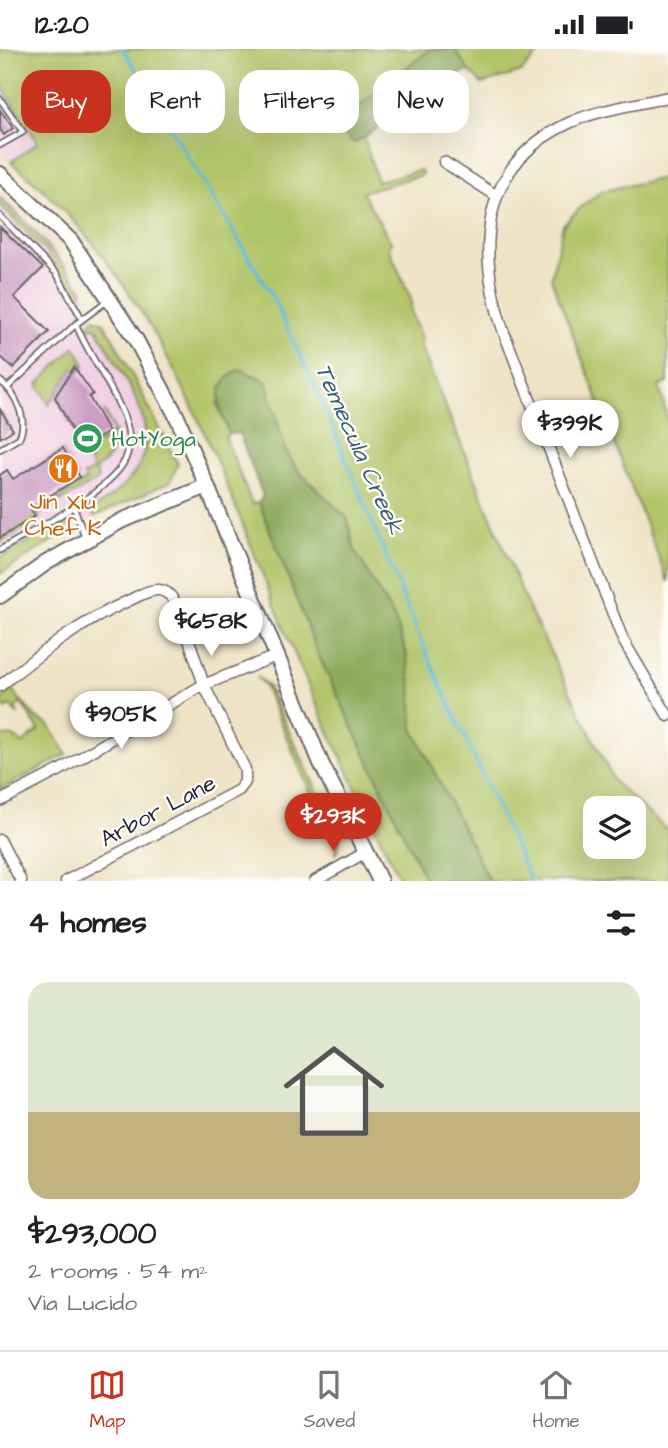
<!DOCTYPE html>
<meta charset="utf-8">
<style>
:root{--surface:#fff;--page:#f6f6f6;--text:#202124;--muted:#757577;--line:#e0e0e0;--accent:#c8321e}
body{margin:0;font-family:"Architects Daughter",sans-serif;background:var(--page);color:var(--text);height:100vh;display:flex;flex-direction:column;font-size:26px;white-space:nowrap}
*{box-sizing:border-box;margin:0}
p{font-size:23px;color:var(--muted)}
.icon{flex:none;width:38px;height:38px;fill:none;stroke:currentColor;stroke-width:2;stroke-linecap:round;stroke-linejoin:round}
.map{position:relative;height:832px;overflow:hidden}
.drawer{display:flex;flex-direction:column;background:var(--surface);flex:1}
.drawer>*{flex:none}
.guide{position:absolute;left:21px;top:21px;width:626px;height:63px;display:flex;gap:14px}
.buttons{position:absolute;left:583px;top:747px;display:grid;gap:14px}
.buttons a{display:grid;place-items:center;width:63px;height:63px;border-radius:14px;background:var(--surface);box-shadow:0 7px 28px #0002;font-size:35px}
.price{position:absolute;translate:-50% -60px;padding:0 16px;border-radius:24px;background:#fff;color:#222;font-size:23px;line-height:46px;filter:drop-shadow(0 2px 4px #0008)}
.price::after{content:'';position:absolute;left:50%;top:42px;width:21px;height:16px;margin-left:-10px;background:inherit;clip-path:polygon(0 0,100% 0,50% 100%)}
.price.on{background:var(--accent);color:#fff}
ul{padding:0;list-style:none}
li{display:grid;align-content:center;gap:14px;height:371px;padding:0 28px}
li span{display:grid;place-items:center;height:217px;border-radius:21px;color:#555}
li>.icon{margin-inline-start:auto}
span .icon{width:126px;height:126px;fill:#fffc;stroke-width:1}
li b{font-size:30px}
h2{display:flex;justify-content:space-between;align-items:center;height:84px;padding:0 28px;font-size:30px}
.pill{padding:0 24px;border-radius:21px;background:var(--surface);box-shadow:0 7px 28px #0002;font-size:24px;line-height:63px}
.pill.on{background:var(--accent);color:#fff}
.status{display:flex;justify-content:space-between;align-items:center;height:49px;padding:0 35px;background:var(--surface);direction:ltr}
.status svg{height:19px;fill:currentColor}
.menu{display:flex;justify-content:space-around;align-items:center;height:98px;border-top:2px solid var(--line);background:var(--surface);font-size:19px;color:var(--muted)}
.menu a{display:grid;justify-items:center;gap:4px}
.menu .on{color:var(--accent)}
.map>svg:first-child{display:block}
.built{fill:#f1d0e3}
.green{fill:#b2c467;stroke:#6a7351;stroke-width:2;fill-rule:evenodd}
.forest{fill:#8daa5c;stroke:#58664c;stroke-width:2}
.lines{fill:none;stroke-linecap:round;stroke-linejoin:round}
.stream{stroke:#53b9d2;stroke-width:3.5}
.building{fill:#cb9dc3}
.lane-casing{stroke:#69666b;stroke-width:8}
.street-casing{stroke:#69666b;stroke-width:13}
.secondary-casing{stroke:#69666b;stroke-width:18}
.lane{stroke:#fff;stroke-width:4.5}
.street{stroke:#fff;stroke-width:10}
.secondary{stroke:#fff;stroke-width:14}
.labels{text-anchor:middle;dominant-baseline:central;stroke-width:5;stroke-linejoin:round;paint-order:stroke}
.leisure-label{font-size:23px;fill:#27864d;stroke:#fdfcf7;text-anchor:start}
.food-label{font-size:23px;fill:#c56008;stroke:#fdfcf7}
.street-label{font-size:23px;fill:#22223b;stroke:#fdfcf7}
.water-label{font-size:24px;font-style:italic;fill:#365e77;stroke:#fdfcf7}
</style>
<div class="status"><b>12:20</b><svg viewBox="0 0 49 12"><path d="M0 12V9h3v3zM5 12V6h3v6zM10 12V3h3v9zM15 12V0h3v12zM26 1h20v11H26zM47 4h2v5h-2z"/></svg></div>
<div class="map">
<svg width="668" height="832" viewBox="0 0 668 832">
<rect width="100%" height="100%" fill="#fdfcf7"/>
<filter id="ink" filterUnits="userSpaceOnUse"><feTurbulence type="fractalNoise" baseFrequency=".0143" numOctaves="2"/><feDisplacementMap in="SourceGraphic" scale="14" xChannelSelector="R" yChannelSelector="G"/><feConvolveMatrix kernelMatrix="1 2 1 2 8 2 1 2 1" color-interpolation-filters="sRGB"/></filter>
<filter id="wash" filterUnits="userSpaceOnUse"><feTurbulence type="fractalNoise" baseFrequency=".00686" numOctaves="4" result="noise"/><feDisplacementMap in="SourceGraphic" scale="28" xChannelSelector="R" yChannelSelector="G"/><feGaussianBlur stdDeviation="1.57" result="paint"/><feColorMatrix in="noise" values="0 0 0 0 0 0 0 0 0 0 0 0 0 0 0 0 0 1.4 0 .05"/><feComposite in="paint" operator="in"/></filter>
<g filter="url(#wash)">
<rect width="100%" height="100%" fill="#eee3c5"/>
<g class="built">
<path d="M0,35L38,94L11,113L0,99Z"/>
<path d="M0,145L46,189L84,239L88,248L85,254L112,287L178,415L170,433L80,475L0,525Z"/>
</g>
<g class="green">
<path d="M0,0H543L521,23L482,35L469,22L459,25L364,88L377,132L421,121L422,126L362,143L391,193L389,200L411,250V264L422,292L420,296L528,558L615,734L668,782V832H489L413,680L411,635L406,603L395,571L354,500L347,469L299,423L286,403L266,332L217,354L229,385L225,388L252,455L259,453L318,605L426,832H401C359,746 317,661 281,572C214,406 157,229 11,113L38,93L0,35ZM595,760H634V798H595Z"/>
<path d="M668,128V334L659,337L668,372V533L551,229L563,176L582,157L602,142Z"/>
<path d="M0,149C31,178 58,206 82,241L81,249L77,251L51,208L0,156Z"/>
<path d="M95,269L104,274L112,287L178,415L170,433L94,468L88,455L93,460C185,404 136,350 96,278L85,280Z"/>
<path d="M75,298L85,316L78,323L74,319L49,355L38,335Z"/>
<path d="M104,362C117,384 121,403 96,420L98,431L39,465V470L0,494V489L86,431L84,426L94,421L84,403L114,384Z"/>
<path d="M64,471L70,473V481L0,525V509Z"/>
<path d="M257,628L267,636L336,782L340,790L336,806L334,791L316,756L264,636Z"/>
<path d="M12,641L36,669L49,676L67,705L0,741V687H12L23,694L39,681L21,654L15,659L18,666L10,657L6,660L0,652Z"/>
</g>
<g class="forest">
<path d="M431,0H455L469,22L459,25L355,94C346,90 342,81 347,72C355,57 415,12 431,0Z"/>
<path d="M240,320L266,332L286,403L299,423L347,469L354,500L395,571L406,603L411,635L413,680L489,832H426L318,605L259,453L263,447L239,384L229,385C219,359 210,336 240,320Z"/>
</g>
<g class="lines">
<path class="stream" d="M123,0L271,245L323,355L428,608L531,832"/>
</g>
<g id="blocks">
<g class="building">
<path d="M0,61L13,79L4,86L0,80Z"/>
<path d="M0,178L43,219L14,248L49,283L13,319L0,307Z"/>
<path d="M74,318L93,345L89,348L109,383L81,399L55,348Z"/>
<path d="M0,360L13,381L0,389Z"/>
<path d="M63,399L80,428L30,459L35,467L0,489V426L7,421L13,430Z"/>
</g>
</g>
</g>
<g filter="url(#ink)">
<use href="#blocks" fill-opacity="0" stroke="#69666b" stroke-width="2"/>
<g class="lines">
<defs>
<g id="lane">
<path d="M0,50L23,83L0,96"/>
<path d="M0,167L57,225L82,270"/>
<path d="M0,332C15,343 29,371 19,389L0,400"/>
<path d="M8,338L76,275L107,252"/>
<path d="M73,456L85,488"/>
<path d="M0,501C31,482 117,441 127,406C131,393 128,377 123,365C110,333 88,306 76,275"/>
</g>
<g id="street">
<path d="M668,48C636,56 599,60 569,74C480,115 476,200 503,281L623,591L668,667"/>
<path d="M444,113L497,147"/>
<path d="M0,637C41,603 80,574 128,552C137,548 149,540 159,541C169,542 173,550 178,558L204,636L245,720V733L239,741L66,832"/>
<path d="M0,752L60,721L201,637L276,607"/>
<path d="M0,791L21,832"/>
<path d="M315,832L366,803"/>
</g>
<g id="secondary">
<path d="M0,125L71,192L136,291L177,368L207,437L321,714L380,832"/>
<path d="M0,547L46,514L121,472L207,437"/>
</g>
</defs>
<use href="#lane" class="lane-casing"/>
<use href="#street" class="street-casing"/>
<use href="#secondary" class="secondary-casing"/>
<use href="#lane" class="lane"/>
<use href="#street" class="street"/>
<use href="#secondary" class="secondary"/>
</g>
</g>
<defs>
<symbol id="stadium-disc" viewBox="-11 -11 22 22"><circle r="9.5" fill="#2e9e5b" stroke="#fdfcf7"/><path d="M0-5a6.5 5 0 1 0 0 10a6.5 5 0 1 0 0-10ZM-3.5-1.8h7v3.6h-7Z" fill="#fff"/></symbol>
<symbol id="restaurant-disc" viewBox="-11 -11 22 22"><circle r="9.5" fill="#e8710a" stroke="#fdfcf7"/><path d="M-5-6h1v4h1v-4h1v4h1v-4h1v5L-1.5 .5V6h-2V.5L-5-1ZM5-6V6H3V1.5H1.5Q1.5-4 5-6Z" fill="#fff"/></symbol>
</defs>
<g fill-rule="evenodd">
<use href="#stadium-disc" x="70" y="372" width="35" height="35"/>
<use href="#restaurant-disc" x="46" y="402" width="35" height="35"/>
</g>
<g class="labels">
<g class="leisure-label">
<text x="111" y="390">HotYoga</text>
</g>
<g class="food-label">
<text x="63" y="453">Jin Xiu<tspan x="63" dy="26">Chef K</tspan></text>
</g>
<g class="street-label">
<text transform="translate(158 762) rotate(-28)">Arbor Lane</text>
</g>
<g class="water-label">
<text transform="translate(359 400) rotate(66)">Temecula Creek</text>
</g>
</g>
</svg>
<div class="buttons">
<a><svg class="icon" aria-label="layers" viewBox="0 0 24 24"><path d="M12 4l9 5-9 5-9-5zM3 14l9 5 9-5"/></svg></a>
</div>
<b class="price" style="left:570px;top:411px">$399K</b>
<b class="price" style="left:211px;top:609px">$658K</b>
<b class="price" style="left:121px;top:702px">$905K</b>
<b class="price on" style="left:333px;top:804px">$293K</b>
<div class="guide">
<a class="pill on">Buy</a>
<a class="pill">Rent</a>
<a class="pill">Filters</a>
<a class="pill">New</a>
</div>
</div>
<section class="drawer">
<h2>4 homes<svg class="icon" aria-label="filters" viewBox="0 0 24 24"><path d="M4 7h16M4 17h16"/><circle cx="9" cy="7" r="2"/><circle cx="15" cy="17" r="2"/></svg></h2>
<ul>
<li><span style="background:linear-gradient(#dfe7d0 60%,#c2b280 0)"><svg class="icon" aria-label="home" viewBox="0 0 24 24"><path d="M3 11l9-7 9 7M6 9v11h12V9"/></svg></span><div><b>$293,000</b><p>2 rooms · 54 m²</p><p>Via Lucido</p></div></li>
</ul>
</section>
<nav class="menu">
<a class="on"><svg class="icon" aria-label="map" viewBox="0 0 24 24"><path d="M3 6l6-2 6 2 6-2v14l-6 2-6-2-6 2zM9 4v14M15 6v14"/></svg>Map</a>
<a><svg class="icon" aria-label="saved" viewBox="0 0 24 24"><path d="M7 4h10v16l-5-4-5 4z"/></svg>Saved</a>
<a><svg class="icon" aria-label="home" viewBox="0 0 24 24"><path d="M3 11l9-7 9 7M6 9v11h12V9"/></svg>Home</a>
</nav>
